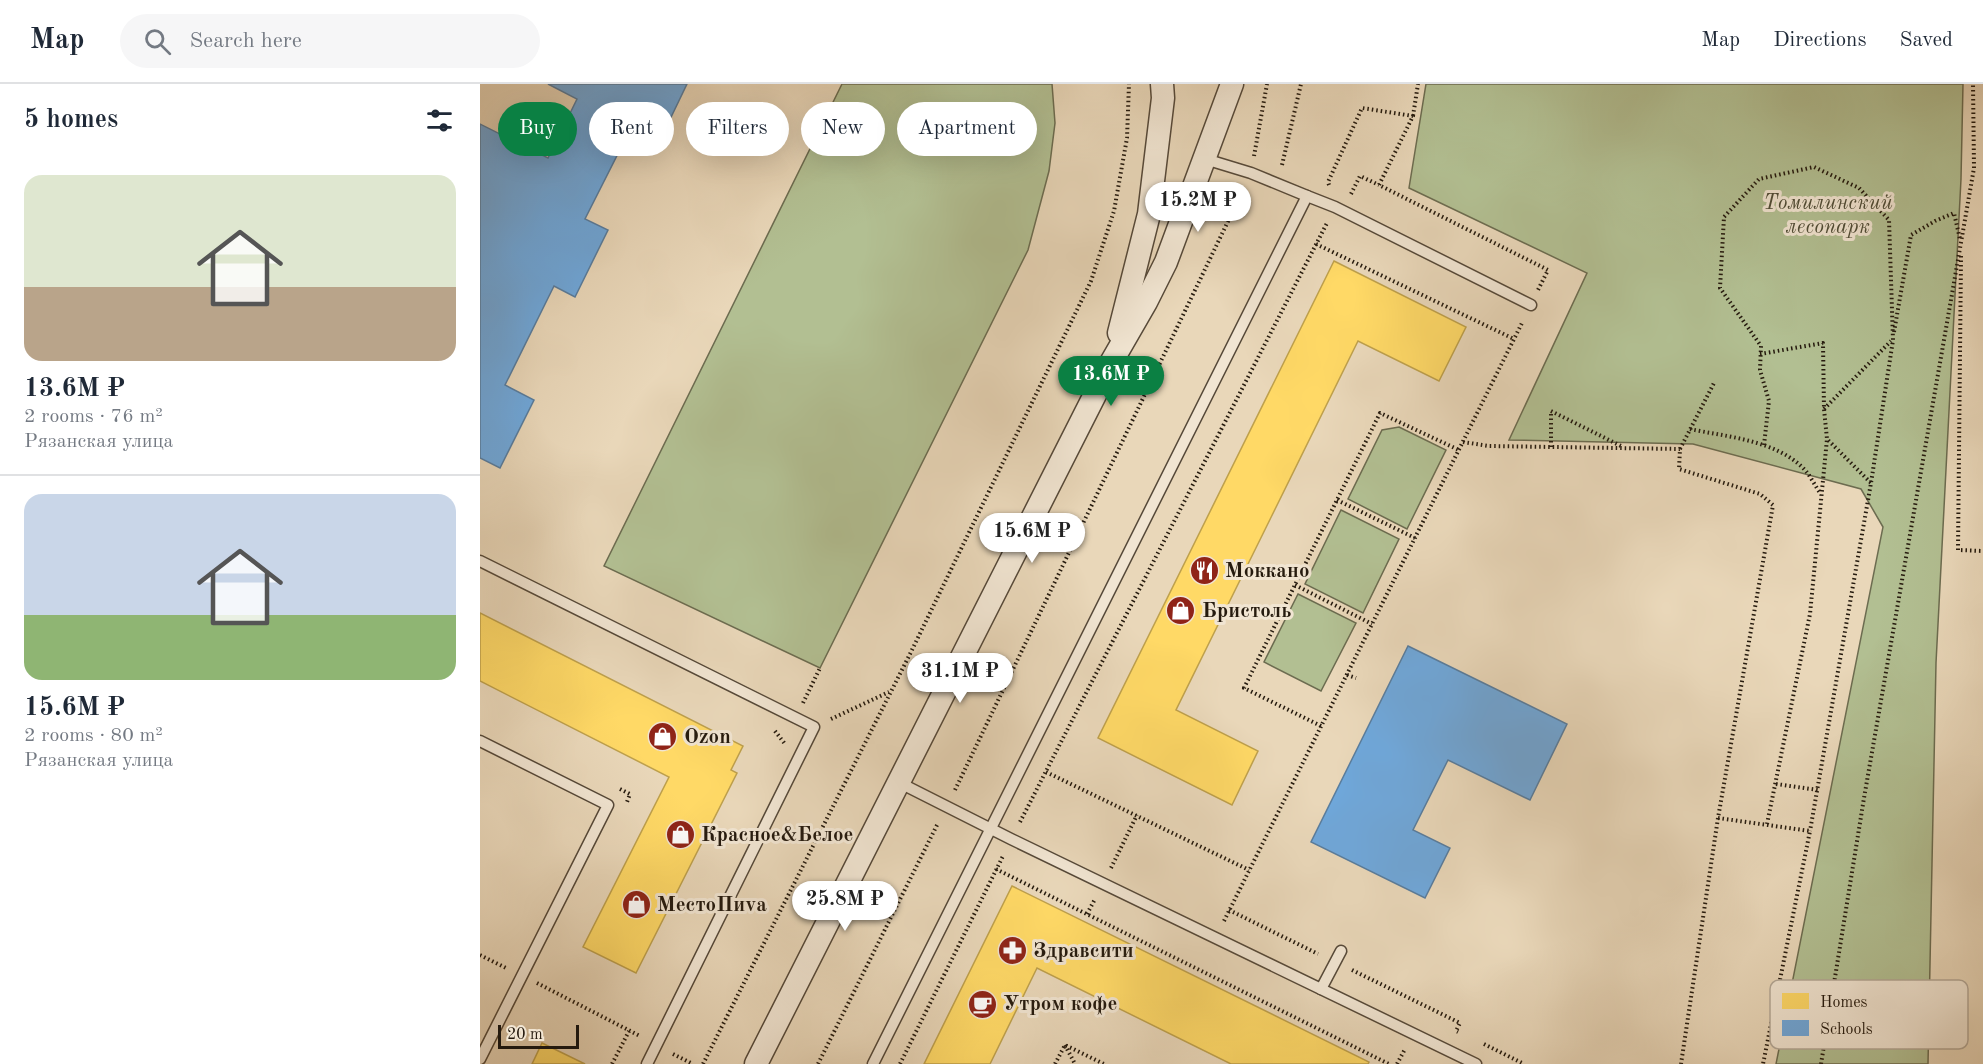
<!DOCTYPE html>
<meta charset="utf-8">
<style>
:root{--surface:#fff;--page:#f6f6f7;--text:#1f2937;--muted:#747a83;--line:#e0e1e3;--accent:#0b8043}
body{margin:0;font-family:"Old Standard TT",serif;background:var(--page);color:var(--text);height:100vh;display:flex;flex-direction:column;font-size:22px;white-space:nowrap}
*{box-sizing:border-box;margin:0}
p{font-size:20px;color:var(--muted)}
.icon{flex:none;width:33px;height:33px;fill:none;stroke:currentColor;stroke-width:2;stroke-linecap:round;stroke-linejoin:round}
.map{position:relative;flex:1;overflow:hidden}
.side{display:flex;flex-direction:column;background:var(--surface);width:480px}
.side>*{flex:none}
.guide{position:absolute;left:18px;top:18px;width:570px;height:54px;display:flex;gap:12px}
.scale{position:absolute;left:18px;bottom:15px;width:81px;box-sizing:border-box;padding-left:6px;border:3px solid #251a0e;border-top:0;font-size:16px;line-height:21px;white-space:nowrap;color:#251a0e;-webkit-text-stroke:4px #f1e5d2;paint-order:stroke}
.price{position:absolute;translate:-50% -51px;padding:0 14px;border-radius:21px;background:#fff;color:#222;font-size:20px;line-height:39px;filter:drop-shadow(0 2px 3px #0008)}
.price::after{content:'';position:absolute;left:50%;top:36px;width:18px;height:14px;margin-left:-9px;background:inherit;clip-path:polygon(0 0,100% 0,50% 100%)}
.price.selected{background:var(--accent);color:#fff}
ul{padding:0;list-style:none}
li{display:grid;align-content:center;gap:12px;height:318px;padding:0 24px}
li+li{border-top:2px solid var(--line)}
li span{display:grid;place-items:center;height:186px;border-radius:18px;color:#555}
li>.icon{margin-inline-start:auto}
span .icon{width:108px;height:108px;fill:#fffc;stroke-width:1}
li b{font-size:26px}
h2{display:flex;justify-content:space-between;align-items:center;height:72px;padding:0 24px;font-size:26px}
.tag{padding:0 21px;border-radius:27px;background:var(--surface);box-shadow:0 6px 24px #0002;font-size:21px;line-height:54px}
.tag.selected{background:var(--accent);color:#fff}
header{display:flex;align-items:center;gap:36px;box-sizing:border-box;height:84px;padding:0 30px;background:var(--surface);border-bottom:2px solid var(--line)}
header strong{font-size:28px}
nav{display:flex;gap:33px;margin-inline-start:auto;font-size:21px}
.search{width:420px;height:54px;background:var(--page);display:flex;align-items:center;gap:15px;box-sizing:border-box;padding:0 21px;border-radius:33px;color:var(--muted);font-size:22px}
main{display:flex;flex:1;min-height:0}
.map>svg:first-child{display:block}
.green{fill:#b2bf92;stroke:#6c6c50;stroke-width:1.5}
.homes{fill:#ffd966;stroke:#bea04c;stroke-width:1.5}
.schools{fill:#6fa8dc;stroke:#597d9e;stroke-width:1.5}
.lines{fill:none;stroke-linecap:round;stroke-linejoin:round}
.service-casing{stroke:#564939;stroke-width:13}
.minor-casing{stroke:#564939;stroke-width:25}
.path{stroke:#251a0e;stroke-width:4;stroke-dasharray:1.5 3;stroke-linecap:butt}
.service{stroke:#f1e5d2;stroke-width:10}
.minor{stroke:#f1e5d2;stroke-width:22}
.labels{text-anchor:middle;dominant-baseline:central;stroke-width:6;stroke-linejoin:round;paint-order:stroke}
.park-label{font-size:21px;font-style:italic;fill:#4f4c36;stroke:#f1e5d2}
.poi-label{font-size:21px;font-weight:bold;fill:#251a0e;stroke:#f1e5d2;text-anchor:start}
.key{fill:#f1e5d2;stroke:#b4a897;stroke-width:1.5}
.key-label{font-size:16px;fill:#251a0e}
</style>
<header>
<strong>Map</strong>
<div class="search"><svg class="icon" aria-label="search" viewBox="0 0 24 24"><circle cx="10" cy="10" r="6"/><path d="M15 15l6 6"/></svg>Search here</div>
<nav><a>Map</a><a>Directions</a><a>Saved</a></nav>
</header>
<main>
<section class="side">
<h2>5 homes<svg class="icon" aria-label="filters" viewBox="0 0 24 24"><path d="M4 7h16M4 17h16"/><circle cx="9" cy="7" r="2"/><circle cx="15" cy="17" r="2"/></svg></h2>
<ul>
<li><span style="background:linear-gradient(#dfe7d0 60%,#b9a48a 0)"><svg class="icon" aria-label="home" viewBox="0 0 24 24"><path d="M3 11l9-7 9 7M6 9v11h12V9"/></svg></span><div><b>13.6M ₽</b><p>2 rooms · 76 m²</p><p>Рязанская улица</p></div></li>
<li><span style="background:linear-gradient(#c9d6e8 65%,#8fb573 0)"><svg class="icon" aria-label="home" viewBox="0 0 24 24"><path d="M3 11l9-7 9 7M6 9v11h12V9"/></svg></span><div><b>15.6M ₽</b><p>2 rooms · 80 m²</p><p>Рязанская улица</p></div></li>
</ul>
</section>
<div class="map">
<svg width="1503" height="980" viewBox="0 0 1503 980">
<rect width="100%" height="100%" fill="#e9d7b9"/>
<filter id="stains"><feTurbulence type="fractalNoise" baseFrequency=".00333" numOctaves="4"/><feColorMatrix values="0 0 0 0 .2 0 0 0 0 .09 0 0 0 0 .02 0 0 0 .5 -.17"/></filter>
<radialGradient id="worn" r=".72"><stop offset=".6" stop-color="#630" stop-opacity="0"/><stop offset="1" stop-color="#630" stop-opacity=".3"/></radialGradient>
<g class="green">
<path d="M362,0H572L575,39L569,87L548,166L340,584L124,482Z"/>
<path d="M946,0H1483L1481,95L1456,579L1448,980H1296L1403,443L1381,405L1213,360L1029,356L1107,189L929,104Z"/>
<path d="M919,343L966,366L927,445L868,415L902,346Z"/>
<path d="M861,426L919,455L883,529L825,500Z"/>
<path d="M818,510L876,539L841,607L784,578Z"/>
</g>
<g class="homes">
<path d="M854,177L986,243L959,297L878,257L696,626L778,667L752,721L618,654Z"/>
<path d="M0,529L263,662L251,686L257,689L156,889L103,863L189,693L0,597Z"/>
<path d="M532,802L889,978L888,980H751L557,884L510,980H444Z"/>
<path d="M62,959L105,980H52Z"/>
</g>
<g class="schools">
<path d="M68,0H207L181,54L153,40L105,135L128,146L95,213L74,202L25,301L54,316L20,384L0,374V40L68,74L97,15Z"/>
<path d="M928,562L1087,640L1050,716L968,676L933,746L970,764L945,814L831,758Z"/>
</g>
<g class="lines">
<defs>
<g id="service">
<path d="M725,75L771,89L827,112"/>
<path d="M0,477L334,643L167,980"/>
<path d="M0,657L128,721L0,975"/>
<path d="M418,698L531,755L996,980"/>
<path d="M841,905L861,867"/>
<path d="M393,980L827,112L855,123L1051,221"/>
</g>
<g id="minor">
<path d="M639,249L669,130L683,14L682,0"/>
<path d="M276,980L632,277L666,218L686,178L752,0"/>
</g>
</defs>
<use href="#service" class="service-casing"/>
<use href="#minor" class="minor-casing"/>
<g class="path">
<path d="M933,32L938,0"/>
<path d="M774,72L787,0"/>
<path d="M802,81L821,0"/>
<path d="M849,101L848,98L882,24L933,32L899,101L1068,186L1058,206"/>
<path d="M871,110L880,92L899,101"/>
<path d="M836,160L1034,255"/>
<path d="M1481,172L1478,466L1503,467"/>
<path d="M1414,248L1431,151L1455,137L1474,129L1480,155"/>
<path d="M1280,270L1343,259L1344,325L1347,355L1391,399"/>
<path d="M1344,325L1411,257"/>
<path d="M1210,345C1247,353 1297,356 1325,386C1331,393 1335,402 1341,410"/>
<path d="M983,358L1009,362L1200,365L1199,385L1280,410L1293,421L1238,734L1201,980"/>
<path d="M1284,361L1289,317L1280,286L1281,262L1240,204L1244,133L1279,95L1334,83L1379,104L1409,136L1413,256L1391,399L1330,747"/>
<path d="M1071,363V327L1143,363"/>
<path d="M1200,365L1235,297"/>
<path d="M857,416L935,454"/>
<path d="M815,501L892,540"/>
<path d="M867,591L876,594"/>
<path d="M323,619L340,584"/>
<path d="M351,635L409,608"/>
<path d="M841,642L764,604L900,329L979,366"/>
<path d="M295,647L305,660"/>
<path d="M566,688L769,786"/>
<path d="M1296,700L1338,706"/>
<path d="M140,705L150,710L147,718"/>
<path d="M475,706L764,104"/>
<path d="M1238,734L1330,747L1283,980"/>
<path d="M540,738L847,139"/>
<path d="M1287,740L1330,530L1347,355"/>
<path d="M631,784L657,731"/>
<path d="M516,785L909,980"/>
<path d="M749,826L838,870"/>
<path d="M607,830L615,815"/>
<path d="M744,837L1043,237"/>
<path d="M0,871L26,884"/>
<path d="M872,886L980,939L976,947L978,948"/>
<path d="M57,899L160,952"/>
<path d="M1004,960L1044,980"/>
<path d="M585,961L595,980"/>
<path d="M193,970L213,980"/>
<path d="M132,980L149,947"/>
<path d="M223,980L431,568L611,197L634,127L647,54L649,0"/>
<path d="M338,980L458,739"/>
<path d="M420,980L523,772"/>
<path d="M575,980L585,961L624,980"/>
<path d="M917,980L925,965"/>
<path d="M1341,980L1384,714L1494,84L1493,0"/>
</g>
<use href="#service" class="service"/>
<use href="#minor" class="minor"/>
</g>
<defs>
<symbol id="restaurant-disc" viewBox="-11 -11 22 22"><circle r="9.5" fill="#8f2418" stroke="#f1e5d2"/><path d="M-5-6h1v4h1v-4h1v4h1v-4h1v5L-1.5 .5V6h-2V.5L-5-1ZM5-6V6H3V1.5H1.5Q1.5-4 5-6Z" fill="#fff"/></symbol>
<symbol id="shop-disc" viewBox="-11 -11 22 22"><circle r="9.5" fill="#8f2418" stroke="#f1e5d2"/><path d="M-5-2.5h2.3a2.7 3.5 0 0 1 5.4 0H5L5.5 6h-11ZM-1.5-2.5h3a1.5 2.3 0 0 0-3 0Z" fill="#fff"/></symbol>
<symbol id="pharmacy-disc" viewBox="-11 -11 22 22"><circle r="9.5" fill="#8f2418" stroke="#f1e5d2"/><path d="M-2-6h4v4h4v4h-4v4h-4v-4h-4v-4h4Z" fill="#fff"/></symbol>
<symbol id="cafe-disc" viewBox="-11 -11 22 22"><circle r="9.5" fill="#8f2418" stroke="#f1e5d2"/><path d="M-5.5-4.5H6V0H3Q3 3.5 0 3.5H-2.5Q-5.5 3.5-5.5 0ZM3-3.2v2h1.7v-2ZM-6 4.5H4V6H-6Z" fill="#fff"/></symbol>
</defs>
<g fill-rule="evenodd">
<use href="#restaurant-disc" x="708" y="470" width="33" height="33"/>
<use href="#shop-disc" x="684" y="510" width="33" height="33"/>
<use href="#shop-disc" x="166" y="636" width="33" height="33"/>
<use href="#shop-disc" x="184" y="734" width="33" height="33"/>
<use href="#shop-disc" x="140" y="804" width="33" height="33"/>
<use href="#pharmacy-disc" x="516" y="850" width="33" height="33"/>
<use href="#cafe-disc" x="486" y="904" width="33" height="33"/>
</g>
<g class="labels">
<g class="park-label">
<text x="1348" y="119">Томилинский<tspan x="1348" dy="24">лесопарк</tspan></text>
</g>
<g class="poi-label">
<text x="745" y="487">Моккано</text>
<text x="722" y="527">Бристоль</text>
<text x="204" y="653">Ozon</text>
<text x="221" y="751">Красное&amp;Белое</text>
<text x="177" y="821">МестоПиvа</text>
<text x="553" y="867">Здравсити</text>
<text x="523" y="920">Утром кофе</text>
</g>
</g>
<rect x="1290" y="896" width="198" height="69" rx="9" class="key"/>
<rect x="1302" y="909" width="27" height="16" fill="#ffd966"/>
<rect x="1302" y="936" width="27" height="16" fill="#6fa8dc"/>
<g class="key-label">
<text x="1340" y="923">Homes</text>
<text x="1340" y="950">Schools</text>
</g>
<rect width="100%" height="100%" filter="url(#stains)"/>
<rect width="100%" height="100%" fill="url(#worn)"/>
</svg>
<div class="scale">20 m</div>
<b class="price" style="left:718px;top:149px">15.2M ₽</b>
<b class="price selected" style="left:631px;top:323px">13.6M ₽</b>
<b class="price" style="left:552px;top:480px">15.6M ₽</b>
<b class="price" style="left:480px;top:620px">31.1M ₽</b>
<b class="price" style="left:365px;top:848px">25.8M ₽</b>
<div class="guide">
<a class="tag selected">Buy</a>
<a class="tag">Rent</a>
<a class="tag">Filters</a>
<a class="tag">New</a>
<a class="tag">Apartment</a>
</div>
</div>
</main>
